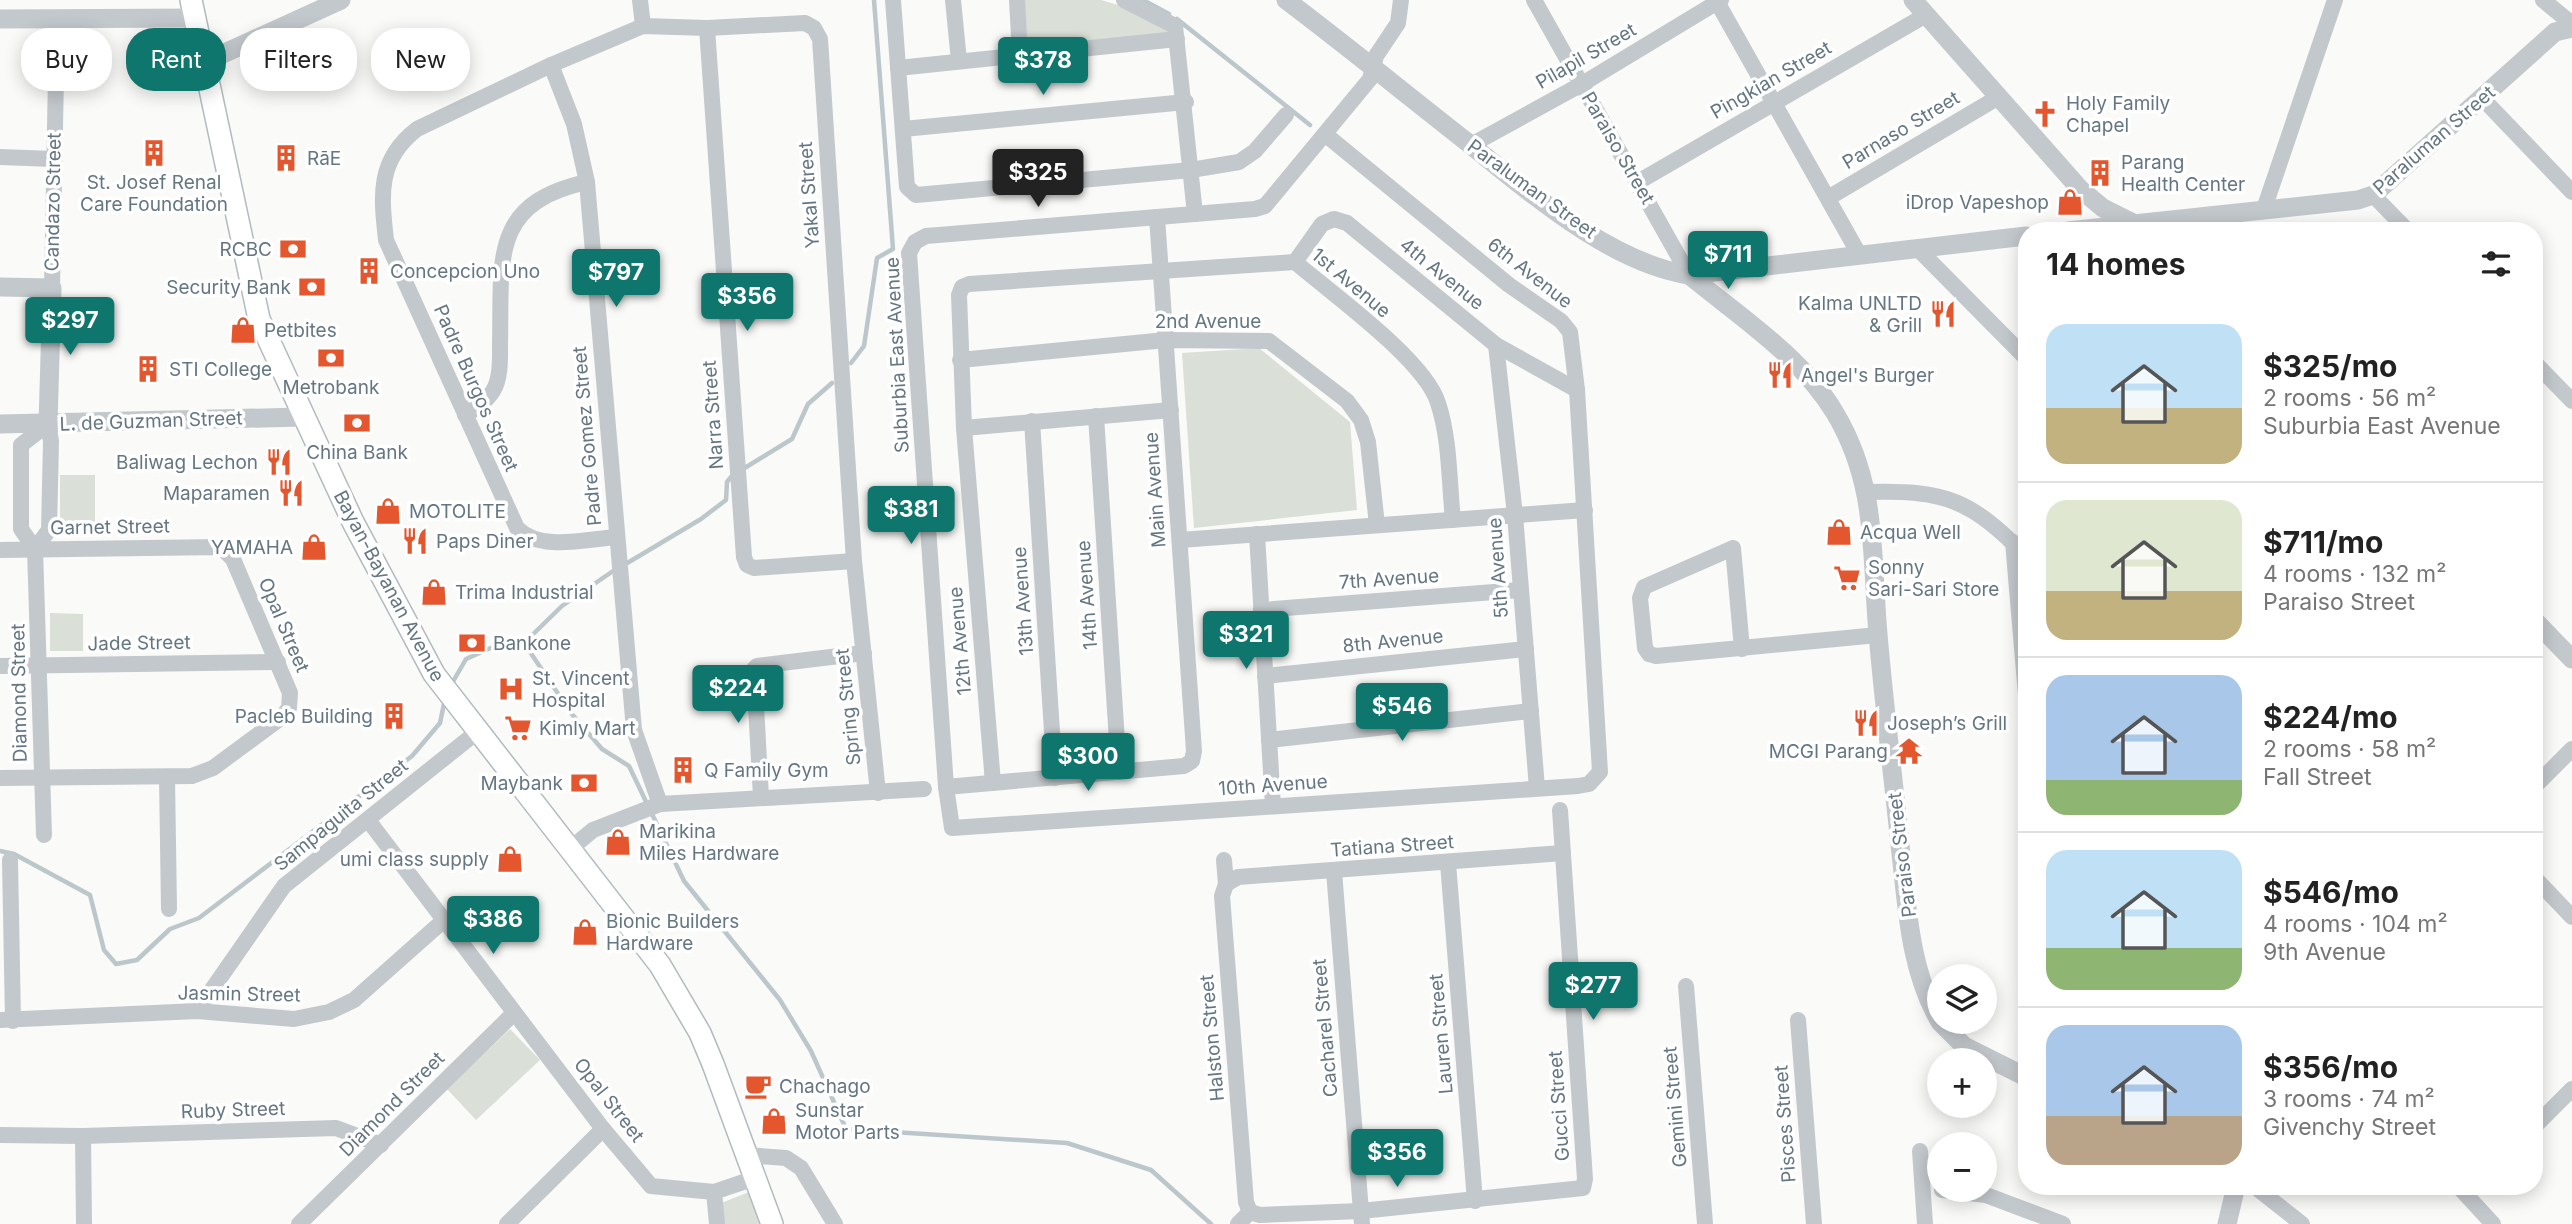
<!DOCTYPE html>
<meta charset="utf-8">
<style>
:root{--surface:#fff;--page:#f2f2f2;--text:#222;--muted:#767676;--line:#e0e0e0;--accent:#0f766e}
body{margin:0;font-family:Inter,sans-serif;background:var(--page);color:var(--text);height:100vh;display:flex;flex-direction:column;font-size:26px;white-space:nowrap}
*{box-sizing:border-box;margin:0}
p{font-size:23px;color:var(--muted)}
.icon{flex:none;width:38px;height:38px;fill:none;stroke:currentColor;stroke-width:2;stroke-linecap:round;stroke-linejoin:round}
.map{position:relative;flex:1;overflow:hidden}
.panel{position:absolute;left:2018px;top:222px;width:525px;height:973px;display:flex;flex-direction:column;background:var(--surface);border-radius:28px;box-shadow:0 4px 18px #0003}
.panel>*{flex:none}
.banner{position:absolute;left:21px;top:28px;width:665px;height:63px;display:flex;gap:14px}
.fabs{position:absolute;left:1927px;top:964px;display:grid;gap:14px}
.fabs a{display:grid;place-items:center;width:70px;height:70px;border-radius:50%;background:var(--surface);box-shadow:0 4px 18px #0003;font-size:35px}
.price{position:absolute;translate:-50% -60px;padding:0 16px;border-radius:7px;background:var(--accent);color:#fff;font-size:23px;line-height:46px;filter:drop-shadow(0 2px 4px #0008)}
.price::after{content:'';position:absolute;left:50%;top:42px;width:21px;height:16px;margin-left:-10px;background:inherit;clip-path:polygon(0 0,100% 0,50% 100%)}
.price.current{background:#222;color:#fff}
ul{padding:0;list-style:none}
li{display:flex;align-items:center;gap:21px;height:175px;padding:0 28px}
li+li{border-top:2px solid var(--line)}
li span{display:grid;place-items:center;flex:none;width:196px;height:140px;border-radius:21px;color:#555}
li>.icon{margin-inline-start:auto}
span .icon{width:84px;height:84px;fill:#fffc;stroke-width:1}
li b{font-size:30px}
h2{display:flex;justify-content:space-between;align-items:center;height:84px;padding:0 28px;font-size:30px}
.chip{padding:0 24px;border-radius:28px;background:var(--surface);box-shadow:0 4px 18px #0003;font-size:24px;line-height:63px}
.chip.current{background:var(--accent);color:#fff}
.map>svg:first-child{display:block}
.green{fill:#dadfd7}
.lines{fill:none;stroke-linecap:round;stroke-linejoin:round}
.stream{stroke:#bbc7cb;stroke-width:4.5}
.secondary-casing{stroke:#b3babf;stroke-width:24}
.minor{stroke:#c3c8cc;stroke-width:16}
.tertiary{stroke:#c3c8cc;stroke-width:19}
.secondary{stroke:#fff;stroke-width:21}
.labels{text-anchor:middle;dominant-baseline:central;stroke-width:7;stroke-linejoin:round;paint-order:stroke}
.street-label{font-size:19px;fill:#657683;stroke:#fff}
.poi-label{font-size:19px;fill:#657683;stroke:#fff;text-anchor:start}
</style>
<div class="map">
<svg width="2572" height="1224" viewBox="0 0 2572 1224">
<rect width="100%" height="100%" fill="#fafaf8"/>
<g class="green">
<path d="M1022,0H1101L1135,10L1172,32L1024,51Z"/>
<path d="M1259,348L1350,422L1357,510L1194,528L1182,353Z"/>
<rect x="60" y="475" width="35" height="60"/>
<path d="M50,613L83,614V651H50Z"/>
<path d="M510,1029L540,1060L476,1120L447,1089Z"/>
<path d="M749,1192L759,1224H723L719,1204Z"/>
</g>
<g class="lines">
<g class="stream">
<path d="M1143,0L1169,14"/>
<path d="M1177,19L1310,125"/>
<path d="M851,363L864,346L877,258L893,249L874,0"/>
<path d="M743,469L792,439L808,404L832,383"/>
<path d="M624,565L701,519L726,500L727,482L731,477"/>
<path d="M524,643L562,606L616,569"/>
<path d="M451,685L466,659L502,643H524L571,713L602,749L629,766L684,881L780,1000L811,1051L846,1129L1067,1143L1151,1170L1211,1224"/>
<path d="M0,851L14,854L90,895L104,950L116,964L137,960L170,929L199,918L412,756L440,723L445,699"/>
</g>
<defs>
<path id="secondary" d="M191,0L259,319L353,522L434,674L660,965L700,1033L713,1064L772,1224"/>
</defs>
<use href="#secondary" class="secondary-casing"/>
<g class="minor">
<path d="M640,0L643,26"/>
<path d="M893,0L907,187L916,195L1191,170L1239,162L1255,151L1286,115"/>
<path d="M953,0L959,61"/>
<path d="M1017,0L1020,55"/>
<path d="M1124,0L1175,26L1195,214"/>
<path d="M1534,0L1689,275"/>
<path d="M1716,0L1860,256"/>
<path d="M2543,0L2572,24"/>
<path d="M707,28L744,557L747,565L754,568L854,561"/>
<path d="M551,65L574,124L587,182L634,730L660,804"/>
<path d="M898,68L1177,39"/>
<path d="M2482,98L2572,192"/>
<path d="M903,129L1186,102"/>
<path d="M1326,135L1509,285L1561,321L1570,332L1577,390L1600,772L1589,784L1578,786L952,828L946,787L909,253L915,242L926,236L1255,209L1265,206L1370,79L1376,56L1398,23L1401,0"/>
<path d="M1471,145L1582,84L1721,0"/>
<path d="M0,157L53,159"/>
<path d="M1638,182L1926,15"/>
<path d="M2373,195L2408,231"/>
<path d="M1828,198L1997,98"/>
<path d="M2264,209L2335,0"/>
<path d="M1919,250L2026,358"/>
<path d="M1295,262L1322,224L1334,219L1347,223L1496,345L1577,390"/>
<path d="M52,288L57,21"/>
<path d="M1496,345L1515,515L1537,788"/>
<path d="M960,360L1166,340L1269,341L1347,401L1361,420L1368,442L1377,525"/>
<path d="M2534,362L2572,401"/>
<path d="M465,415C476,408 486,402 493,391C501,378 500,358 500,344C502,262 489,203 587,182"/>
<path d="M1096,416L1119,772"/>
<path d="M1032,421L1055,778"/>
<path d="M964,428L1171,410"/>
<path d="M1868,492C1946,490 1971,500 2026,556"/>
<path d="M1257,534L1273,806"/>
<path d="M617,537C586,539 540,552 517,528L386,240C381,195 377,160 417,129L551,65L643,26L707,28L805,23L814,28L820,39L854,561L878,793"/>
<path d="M1180,540L1585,510"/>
<path d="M2013,542L2026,695"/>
<path d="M35,549L49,530L51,441L48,424L21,445V529L35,549L44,835"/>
<path d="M0,550L221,547L233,559L290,693L289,708L282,717L213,768L192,776L0,778"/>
<path d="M1261,610L1520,590"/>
<path d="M1742,649L1733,548L1644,587L1640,598L1645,648L1649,654L1656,656L1878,635"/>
<path d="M0,666L278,662"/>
<path d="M1265,676L1526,649"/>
<path d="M1269,740L1531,711"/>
<path d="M167,777L169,909"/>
<path d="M993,783L964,428L959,295L962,287L969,284L1295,262C1331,293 1425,360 1438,403C1450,439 1449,482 1453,520"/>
<path d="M946,787L1184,766L1192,761L1194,751L1157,217"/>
<path d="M2534,787L2572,749"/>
<path d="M761,797L754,669L757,666L864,653"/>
<path d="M368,820L603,1129L651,1186L714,1192L755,1178"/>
<path d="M570,849L593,830L660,804L924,789"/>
<path d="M10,860L13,1021"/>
<path d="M1224,860L1226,884L1222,896L1246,1202L1250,1212"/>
<path d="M1448,863L1475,1201"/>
<path d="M1334,871L1362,1224"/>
<path d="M2534,877L2572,917"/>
<path d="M1226,884L1238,877L1563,853"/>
<path d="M1686,986L1705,1224"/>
<path d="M197,1011L284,886L477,732"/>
<path d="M0,1020L197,1011L294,1019L329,1012L354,1000L443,921"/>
<path d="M1798,1020L1814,1224"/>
<path d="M2534,1127L2572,1089"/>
<path d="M0,1135L83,1136L336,1128L381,1145"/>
<path d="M83,1136L84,1224"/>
<path d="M1920,1151L1925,1224"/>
<path d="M747,1155L786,1158L801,1168L835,1224"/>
<path d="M2254,1186L2302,1224"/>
<path d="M2458,1186L2493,1224"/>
<path d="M1942,1190L1986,1195L2063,1224"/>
<path d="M714,1192L717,1224"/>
<path d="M299,1224L514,1013"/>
<path d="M507,1224L603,1129"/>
<path d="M1238,1224L1250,1212L1260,1215L1361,1211L1583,1188L1585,1179L1560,810"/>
</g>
<g class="tertiary">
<path d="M1286,0C1347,46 1407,95 1467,142C1530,192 1608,262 1689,275L2026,236"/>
<path d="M1913,0L2080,189L2103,208L2135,224"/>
<path d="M0,19L195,18"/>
<path d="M205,62L341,0"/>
<path d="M2068,231L2358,200L2373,195L2555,32L2572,28"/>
<path d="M1689,275C1739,316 1801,356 1835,413C1878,485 1871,554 1878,634C1884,705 1893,775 1900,845C1907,903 1909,969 1939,1020"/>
<path d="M0,287L52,288L48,424"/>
<path d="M0,424L303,417"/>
<path d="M2534,620L2572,659"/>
<path d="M1940,1022L1964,1046L2026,1077"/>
<path d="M2227,1224L2236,1186"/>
</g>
<use href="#secondary" class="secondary"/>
</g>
<defs>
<symbol id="church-bare" viewBox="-9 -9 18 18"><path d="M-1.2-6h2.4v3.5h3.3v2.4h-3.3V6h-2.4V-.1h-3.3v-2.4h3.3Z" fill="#e4572e" stroke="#fff" stroke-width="2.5" paint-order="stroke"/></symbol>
<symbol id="building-bare" viewBox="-9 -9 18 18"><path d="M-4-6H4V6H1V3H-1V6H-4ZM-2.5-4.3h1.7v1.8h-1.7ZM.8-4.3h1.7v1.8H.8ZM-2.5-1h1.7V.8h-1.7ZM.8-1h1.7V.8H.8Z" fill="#e4572e" stroke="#fff" stroke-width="2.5" paint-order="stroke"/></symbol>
<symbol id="shop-bare" viewBox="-9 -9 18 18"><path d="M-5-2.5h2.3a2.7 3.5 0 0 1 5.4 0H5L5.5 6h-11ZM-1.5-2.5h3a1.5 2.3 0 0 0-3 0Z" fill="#e4572e" stroke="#fff" stroke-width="2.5" paint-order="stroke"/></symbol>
<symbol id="bank-bare" viewBox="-9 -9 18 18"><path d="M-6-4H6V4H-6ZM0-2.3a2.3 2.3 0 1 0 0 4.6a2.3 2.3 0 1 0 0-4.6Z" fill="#e4572e" stroke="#fff" stroke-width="2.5" paint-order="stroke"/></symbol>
<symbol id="restaurant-bare" viewBox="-9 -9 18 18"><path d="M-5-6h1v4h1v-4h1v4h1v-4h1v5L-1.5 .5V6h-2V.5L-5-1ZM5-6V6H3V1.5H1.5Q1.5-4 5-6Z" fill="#e4572e" stroke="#fff" stroke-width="2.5" paint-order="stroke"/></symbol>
<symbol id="supermarket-bare" viewBox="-9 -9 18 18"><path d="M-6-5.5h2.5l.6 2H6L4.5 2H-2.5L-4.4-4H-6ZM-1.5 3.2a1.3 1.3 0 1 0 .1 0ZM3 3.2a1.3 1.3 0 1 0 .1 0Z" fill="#e4572e" stroke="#fff" stroke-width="2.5" paint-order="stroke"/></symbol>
<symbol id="hospital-bare" viewBox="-9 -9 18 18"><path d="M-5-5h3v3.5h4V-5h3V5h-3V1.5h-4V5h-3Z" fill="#e4572e" stroke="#fff" stroke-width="2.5" paint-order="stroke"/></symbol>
<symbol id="temple-bare" viewBox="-9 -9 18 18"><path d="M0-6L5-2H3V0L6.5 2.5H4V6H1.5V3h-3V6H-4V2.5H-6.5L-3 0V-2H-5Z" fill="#e4572e" stroke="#fff" stroke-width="2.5" paint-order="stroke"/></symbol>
<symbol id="cafe-bare" viewBox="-9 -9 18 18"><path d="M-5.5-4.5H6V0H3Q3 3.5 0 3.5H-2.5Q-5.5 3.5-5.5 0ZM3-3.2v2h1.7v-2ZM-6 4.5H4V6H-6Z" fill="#e4572e" stroke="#fff" stroke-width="2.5" paint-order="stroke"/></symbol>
</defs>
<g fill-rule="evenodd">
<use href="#church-bare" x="2026" y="95" width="38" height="38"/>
<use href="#building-bare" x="135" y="134" width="38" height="38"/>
<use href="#building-bare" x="267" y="139" width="38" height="38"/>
<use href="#building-bare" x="2081" y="154" width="38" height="38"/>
<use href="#shop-bare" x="2051" y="183" width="38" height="38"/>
<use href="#bank-bare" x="274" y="230" width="38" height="38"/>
<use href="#building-bare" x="350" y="252" width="38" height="38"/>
<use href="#bank-bare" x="293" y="268" width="38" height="38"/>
<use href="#restaurant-bare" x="1924" y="295" width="38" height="38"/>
<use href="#shop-bare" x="224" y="311" width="38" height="38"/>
<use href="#bank-bare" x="312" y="339" width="38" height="38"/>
<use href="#building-bare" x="129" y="350" width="38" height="38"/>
<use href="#restaurant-bare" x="1761" y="356" width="38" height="38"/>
<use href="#bank-bare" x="338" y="404" width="38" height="38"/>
<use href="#restaurant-bare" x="260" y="443" width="38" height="38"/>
<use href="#restaurant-bare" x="272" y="474" width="38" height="38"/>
<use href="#shop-bare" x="369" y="492" width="38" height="38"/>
<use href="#shop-bare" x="1820" y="513" width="38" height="38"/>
<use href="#restaurant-bare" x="396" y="522" width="38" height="38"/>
<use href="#shop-bare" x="295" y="528" width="38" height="38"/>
<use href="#supermarket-bare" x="1828" y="559" width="38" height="38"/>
<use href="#shop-bare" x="415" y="573" width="38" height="38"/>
<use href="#bank-bare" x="453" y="624" width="38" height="38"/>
<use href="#hospital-bare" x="492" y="670" width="38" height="38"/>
<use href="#building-bare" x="375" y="697" width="38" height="38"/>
<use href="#restaurant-bare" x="1847" y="704" width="38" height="38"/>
<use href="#supermarket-bare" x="499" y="709" width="38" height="38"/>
<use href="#temple-bare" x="1890" y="732" width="38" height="38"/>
<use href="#building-bare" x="664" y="751" width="38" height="38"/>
<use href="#bank-bare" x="565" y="764" width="38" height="38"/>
<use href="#shop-bare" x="599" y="823" width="38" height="38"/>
<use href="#shop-bare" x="491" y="840" width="38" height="38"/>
<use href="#shop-bare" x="566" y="913" width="38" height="38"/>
<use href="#cafe-bare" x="739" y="1067" width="38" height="38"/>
<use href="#shop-bare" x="755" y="1102" width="38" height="38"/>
</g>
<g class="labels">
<g class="street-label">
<text transform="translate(1586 56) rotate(-30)">Pilapil Street</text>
<text transform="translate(1771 80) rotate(-30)">Pingkian Street</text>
<text transform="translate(1901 130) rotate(-31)">Parnaso Street</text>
<text transform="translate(2434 140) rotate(-41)">Paraluman Street</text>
<text transform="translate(1618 148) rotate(60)">Paraiso Street</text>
<text transform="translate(1532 189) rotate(36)">Paraluman Street</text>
<text transform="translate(809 195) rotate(-94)">Yakal Street</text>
<text transform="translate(53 202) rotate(-89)">Candazo Street</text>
<text transform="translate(1530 273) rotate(38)">6th Avenue</text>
<text transform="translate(1442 274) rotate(39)">4th Avenue</text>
<text transform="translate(1351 283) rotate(40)">1st Avenue</text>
<text x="1208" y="321">2nd Avenue</text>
<text transform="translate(897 355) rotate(-93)">Suburbia East Avenue</text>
<text transform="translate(476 388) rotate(66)">Padre Burgos Street</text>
<text transform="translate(713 415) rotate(-94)">Narra Street</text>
<text transform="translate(151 421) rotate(-2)">L. de Guzman Street</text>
<text transform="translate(587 436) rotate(-95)">Padre Gomez Street</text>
<text transform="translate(1155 490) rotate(-94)">Main Avenue</text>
<text transform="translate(110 527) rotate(-1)">Garnet Street</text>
<text transform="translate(1498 568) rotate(-94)">5th Avenue</text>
<text transform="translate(1389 579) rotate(-4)">7th Avenue</text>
<text transform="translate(389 586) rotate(62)">Bayan-Bayanan Avenue</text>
<text transform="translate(1087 595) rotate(-94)">14th Avenue</text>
<text transform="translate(1023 601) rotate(-94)">13th Avenue</text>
<text transform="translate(284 625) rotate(67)">Opal Street</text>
<text transform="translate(960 641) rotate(-95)">12th Avenue</text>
<text transform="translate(1393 641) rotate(-6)">8th Avenue</text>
<text transform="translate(139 643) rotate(-1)">Jade Street</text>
<text transform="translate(19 693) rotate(-91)">Diamond Street</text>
<text transform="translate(848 707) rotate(-96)">Spring Street</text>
<text transform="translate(1273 785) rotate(-4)">10th Avenue</text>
<text transform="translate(341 815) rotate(-39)">Sampaguita Street</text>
<text transform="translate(1392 846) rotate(-4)">Tatiana Street</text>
<text transform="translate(1902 855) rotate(-97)">Paraiso Street</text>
<text transform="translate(239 994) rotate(1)">Jasmin Street</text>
<text transform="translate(1325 1028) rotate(-95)">Cacharel Street</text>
<text transform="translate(1441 1034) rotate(-95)">Lauren Street</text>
<text transform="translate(1212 1038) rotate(-95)">Halston Street</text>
<text transform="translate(609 1100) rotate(52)">Opal Street</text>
<text transform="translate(392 1104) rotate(-45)">Diamond Street</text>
<text transform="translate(1559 1106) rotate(-94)">Gucci Street</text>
<text transform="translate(1675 1107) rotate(-95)">Gemini Street</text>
<text transform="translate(233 1110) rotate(-2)">Ruby Street</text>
<text transform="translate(1785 1124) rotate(-94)">Pisces Street</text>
</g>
<g class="poi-label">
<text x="2066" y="103">Holy Family<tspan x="2066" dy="22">Chapel</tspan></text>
<text x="307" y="158">RāE</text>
<text x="2121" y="162">Parang<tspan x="2121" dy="22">Health Center</tspan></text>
<text x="154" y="182" text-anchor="middle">St. Josef Renal<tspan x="154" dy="22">Care Foundation</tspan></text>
<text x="2049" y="202" text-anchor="end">iDrop Vapeshop</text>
<text x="272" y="249" text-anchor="end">RCBC</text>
<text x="390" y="271">Concepcion Uno</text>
<text x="291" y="287" text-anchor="end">Security Bank</text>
<text x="1922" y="303" text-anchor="end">Kalma UNLTD<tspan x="1922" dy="22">&amp; Grill</tspan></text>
<text x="264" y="330">Petbites</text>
<text x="169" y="369">STI College</text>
<text x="1801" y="375">Angel's Burger</text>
<text x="331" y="387" text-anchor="middle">Metrobank</text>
<text x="357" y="452" text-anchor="middle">China Bank</text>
<text x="258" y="462" text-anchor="end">Baliwag Lechon</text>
<text x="270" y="493" text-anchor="end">Maparamen</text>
<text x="409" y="511">MOTOLITE</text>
<text x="1860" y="532">Acqua Well</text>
<text x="436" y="541">Paps Diner</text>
<text x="293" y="547" text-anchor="end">YAMAHA</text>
<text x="1868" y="567">Sonny<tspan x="1868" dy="22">Sari-Sari Store</tspan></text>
<text x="455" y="592">Trima Industrial</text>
<text x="493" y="643">Bankone</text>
<text x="532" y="678">St. Vincent<tspan x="532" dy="22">Hospital</tspan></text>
<text x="373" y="716" text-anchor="end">Pacleb Building</text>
<text x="1887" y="723">Joseph’s Grill</text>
<text x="539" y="728">Kimly Mart</text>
<text x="1888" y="751" text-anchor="end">MCGI Parang</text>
<text x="704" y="770">Q Family Gym</text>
<text x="563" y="783" text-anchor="end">Maybank</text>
<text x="639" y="831">Marikina<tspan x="639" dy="22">Miles Hardware</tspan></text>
<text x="489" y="859" text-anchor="end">umi class supply</text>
<text x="606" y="921">Bionic Builders<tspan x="606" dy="22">Hardware</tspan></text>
<text x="779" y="1086">Chachago</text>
<text x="795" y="1110">Sunstar<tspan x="795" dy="22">Motor Parts</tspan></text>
</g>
</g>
</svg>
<div class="fabs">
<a><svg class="icon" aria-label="layers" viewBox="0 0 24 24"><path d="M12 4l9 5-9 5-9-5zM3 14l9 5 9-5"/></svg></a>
<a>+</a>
<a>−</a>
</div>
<b class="price" style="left:1043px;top:97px">$378</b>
<b class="price current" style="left:1038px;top:209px">$325</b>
<b class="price" style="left:1728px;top:291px">$711</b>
<b class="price" style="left:616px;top:309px">$797</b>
<b class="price" style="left:747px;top:333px">$356</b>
<b class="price" style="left:70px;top:357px">$297</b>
<b class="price" style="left:911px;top:546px">$381</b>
<b class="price" style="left:1246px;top:671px">$321</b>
<b class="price" style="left:738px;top:725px">$224</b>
<b class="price" style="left:1402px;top:743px">$546</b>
<b class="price" style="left:1088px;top:793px">$300</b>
<b class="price" style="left:493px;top:956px">$386</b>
<b class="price" style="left:1593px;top:1022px">$277</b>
<b class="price" style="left:1397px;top:1189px">$356</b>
<div class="banner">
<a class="chip">Buy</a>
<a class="chip current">Rent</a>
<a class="chip">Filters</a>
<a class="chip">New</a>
</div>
<section class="panel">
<h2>14 homes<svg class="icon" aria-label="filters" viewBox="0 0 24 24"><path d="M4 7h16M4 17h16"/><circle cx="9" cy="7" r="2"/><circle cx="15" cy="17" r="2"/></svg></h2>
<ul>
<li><span style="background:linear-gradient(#bfe0f5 60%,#c2b280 0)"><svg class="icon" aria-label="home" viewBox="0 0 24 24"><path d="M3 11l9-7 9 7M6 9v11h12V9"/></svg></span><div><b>$325/mo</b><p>2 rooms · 56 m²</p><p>Suburbia East Avenue</p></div></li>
<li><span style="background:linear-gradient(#dfe7d0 65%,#c2b280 0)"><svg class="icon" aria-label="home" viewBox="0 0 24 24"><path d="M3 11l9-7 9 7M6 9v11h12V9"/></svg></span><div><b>$711/mo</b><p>4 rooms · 132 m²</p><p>Paraiso Street</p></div></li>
<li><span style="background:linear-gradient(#a9c7e8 75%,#8fb573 0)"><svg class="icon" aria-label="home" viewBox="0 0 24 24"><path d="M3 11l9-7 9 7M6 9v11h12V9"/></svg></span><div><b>$224/mo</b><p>2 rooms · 58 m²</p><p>Fall Street</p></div></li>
<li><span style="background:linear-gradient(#bfe0f5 70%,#8fb573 0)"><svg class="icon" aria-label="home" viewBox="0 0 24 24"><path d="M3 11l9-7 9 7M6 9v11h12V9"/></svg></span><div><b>$546/mo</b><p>4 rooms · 104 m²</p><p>9th Avenue</p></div></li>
<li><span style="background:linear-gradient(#a9c7e8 65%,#b9a48a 0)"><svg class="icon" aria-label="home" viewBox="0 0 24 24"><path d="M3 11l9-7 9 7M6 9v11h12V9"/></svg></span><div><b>$356/mo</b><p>3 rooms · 74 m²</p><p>Givenchy Street</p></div></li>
</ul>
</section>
</div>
